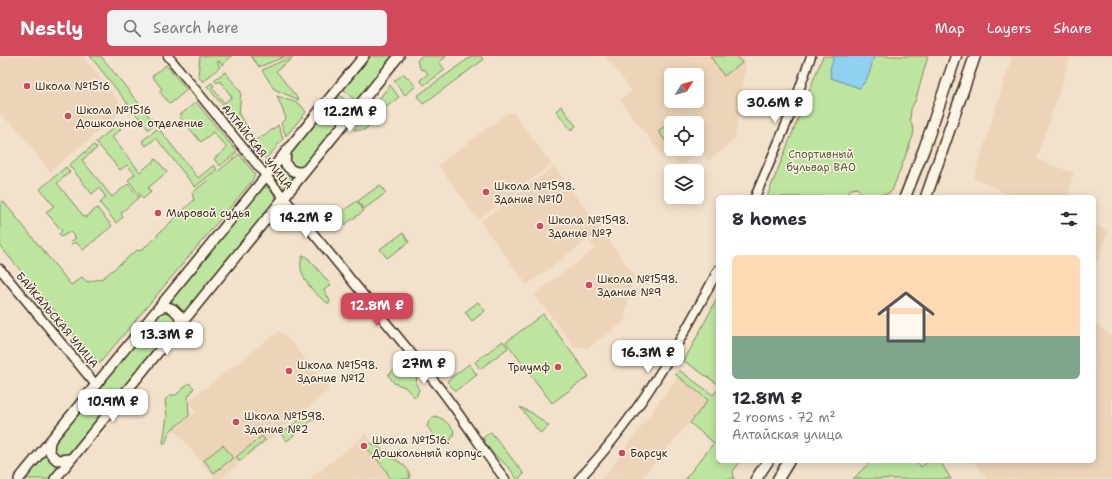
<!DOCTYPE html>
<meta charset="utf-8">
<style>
:root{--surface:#fff;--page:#f2f2f3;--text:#2b2b33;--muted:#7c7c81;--line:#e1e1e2;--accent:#d1495b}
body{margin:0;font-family:"Shantell Sans",sans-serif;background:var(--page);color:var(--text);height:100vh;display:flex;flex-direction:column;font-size:15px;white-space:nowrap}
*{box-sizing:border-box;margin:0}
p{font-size:13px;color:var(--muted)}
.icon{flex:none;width:22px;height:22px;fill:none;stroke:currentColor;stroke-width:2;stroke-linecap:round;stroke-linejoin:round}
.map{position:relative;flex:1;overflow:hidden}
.details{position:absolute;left:716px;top:139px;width:380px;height:268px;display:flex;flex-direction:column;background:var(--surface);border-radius:6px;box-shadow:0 2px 10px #0003}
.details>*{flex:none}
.needle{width:26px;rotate:53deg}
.controls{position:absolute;left:664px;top:12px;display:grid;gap:8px}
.controls a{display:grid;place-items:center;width:40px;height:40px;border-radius:6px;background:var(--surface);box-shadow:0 2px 10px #0003;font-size:20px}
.price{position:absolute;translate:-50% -34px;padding:0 9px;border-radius:8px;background:#fff;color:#222;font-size:13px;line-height:26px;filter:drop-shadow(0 1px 2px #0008)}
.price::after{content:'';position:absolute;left:50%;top:24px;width:12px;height:9px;margin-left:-6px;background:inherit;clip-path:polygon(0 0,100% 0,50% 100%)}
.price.current{background:var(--accent);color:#fff}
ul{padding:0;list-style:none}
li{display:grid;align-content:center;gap:8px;height:212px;padding:0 16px}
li+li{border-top:1px solid var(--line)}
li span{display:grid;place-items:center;height:124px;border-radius:6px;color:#555}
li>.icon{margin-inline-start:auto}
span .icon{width:72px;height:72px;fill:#fffc;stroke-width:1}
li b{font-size:17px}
h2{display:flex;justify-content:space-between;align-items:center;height:48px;padding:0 16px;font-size:17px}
header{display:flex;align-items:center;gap:24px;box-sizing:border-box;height:56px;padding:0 20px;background:var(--accent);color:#fff}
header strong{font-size:19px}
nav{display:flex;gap:22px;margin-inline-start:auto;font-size:14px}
.search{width:280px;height:36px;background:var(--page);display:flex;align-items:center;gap:10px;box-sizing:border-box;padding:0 14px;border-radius:6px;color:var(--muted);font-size:15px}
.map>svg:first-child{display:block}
.built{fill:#edd4b9;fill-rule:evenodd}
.green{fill:#bde5a0;stroke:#7c885f}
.water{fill:#90d0f1;stroke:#6e8e9d}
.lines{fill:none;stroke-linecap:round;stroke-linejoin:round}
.tertiary-casing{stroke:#3b2a1e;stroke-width:11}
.secondary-casing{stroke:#3b2a1e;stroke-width:12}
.trunk-casing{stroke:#3b2a1e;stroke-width:13}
.tertiary{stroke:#fcf5e5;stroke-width:8}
.secondary{stroke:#fcf5e5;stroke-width:9}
.trunk{stroke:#fcf5e5;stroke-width:10}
.poi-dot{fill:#d1495b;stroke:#fcf5e5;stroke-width:1.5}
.labels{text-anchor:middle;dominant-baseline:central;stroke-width:3;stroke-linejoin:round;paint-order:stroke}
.poi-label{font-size:11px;fill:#3b2a1e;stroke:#fcf5e5;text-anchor:start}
.street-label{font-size:11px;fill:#3b2a1e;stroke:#fcf5e5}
.park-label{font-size:11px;fill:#5c593e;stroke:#fcf5e5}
</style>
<header>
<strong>Nestly</strong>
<div class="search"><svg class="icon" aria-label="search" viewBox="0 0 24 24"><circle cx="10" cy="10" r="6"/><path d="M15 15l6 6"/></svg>Search here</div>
<nav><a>Map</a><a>Layers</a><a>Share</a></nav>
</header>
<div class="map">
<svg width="1112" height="423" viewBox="0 0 1112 423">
<rect width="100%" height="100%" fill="#f3e2cb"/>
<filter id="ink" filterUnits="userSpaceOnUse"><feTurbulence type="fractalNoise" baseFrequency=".025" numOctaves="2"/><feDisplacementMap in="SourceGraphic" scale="8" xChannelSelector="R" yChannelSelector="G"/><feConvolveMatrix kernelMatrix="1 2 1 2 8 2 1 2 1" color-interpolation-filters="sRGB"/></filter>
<g filter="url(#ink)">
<g class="built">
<path d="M0,0H83L125,53L50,116L11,66L9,67L0,57Z"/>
<path d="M605,0H741L746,6L735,83L709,105L700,94L682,109L678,107L669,95L662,100L620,44L632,35ZM671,19H697V45H671ZM671,67H697V93H671Z"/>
<path d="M1012,0H1071L1037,103L1074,117L1067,141H1009L1008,138L974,122Z"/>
<path d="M507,57H514L552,108L478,164L438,109Z"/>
<path d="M554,110L601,174L527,229L480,166Z"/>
<path d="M1094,168L1108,176L1094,216Z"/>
<path d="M604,177L634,219L624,266L588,292L574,291L534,238L595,193L591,187Z"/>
<path d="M1094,267L1112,280V423H986L974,405H1094Z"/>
<path d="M279,275L290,284L328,331V335L221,423H215L174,373L196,356L188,345Z"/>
<path d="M678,320L709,344L641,423H600L610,413Z"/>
<path d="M366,378L390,408L398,401L412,418L411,423H310Z"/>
</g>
<g class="green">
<path d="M90,0H101L155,68L148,73Z"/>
<path d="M200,0H232L222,9L219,5L217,6L220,11L203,26L198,20Z"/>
<path d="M251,0H286L259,11Z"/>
<path d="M293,0H295L276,15L299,44L274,33L262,14Z"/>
<path d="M369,0H394L357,46L343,33Z"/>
<path d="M421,0H447L439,6L445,14L424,29L420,24L428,18L424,13L421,14L417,5Z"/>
<path d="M472,0H481L483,4L423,48L417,40Z"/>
<path d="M710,0H737L742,7L724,20Z"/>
<path d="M823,0H928L916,43L911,53L910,64L914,74L913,80L892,135L887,138L865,141L857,132L851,133L846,141H767Z"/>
<path d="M166,9L187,34L170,48L159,35L162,33L152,20Z"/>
<path d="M225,16L241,36L239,59L248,71L243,75L207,30L212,27L214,30L212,31L224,47L232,41L220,25L217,27L214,24Z"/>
<path d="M404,18L416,30L405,39L394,25Z"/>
<path d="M390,29L399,41L385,52L378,44Z"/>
<path d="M338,38L353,51L305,110L296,112L289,106L290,97Z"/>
<path d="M277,40L300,48L306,56L286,80L281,67L286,62Z"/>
<path d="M196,46L237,96L220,110L214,103L227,92L213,76L201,86L179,60Z"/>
<path d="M378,49L382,54L368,65L367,63L363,66L365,68L370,65L373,68L364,74H354L369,53Z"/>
<path d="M561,50L576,70L571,74L556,55Z"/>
<path d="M672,65L674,67H671V92L658,75Z"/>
<path d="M117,69L121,73L112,81L140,116L156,103L167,116L148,132L151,136L143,143L128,124L135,118L127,109L120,114L96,86Z"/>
<path d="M278,69L283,83L266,103L253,87L262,79L263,81Z"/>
<path d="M158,72L198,122L214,109L217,113L195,131L156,82L146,90L142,85Z"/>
<path d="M94,89L97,92L82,104L112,141L128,128L139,141L121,157L123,161L116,167L100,147L106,141L99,132L92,138L69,109Z"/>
<path d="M239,98L255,118L252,125L99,308L0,190V147L3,145L71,229L82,221L87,226L103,222L137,194L140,195L157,181V179L194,144L192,137Z"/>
<path d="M281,108L287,117L295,122L285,134L272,120Z"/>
<path d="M66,111L70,116L57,127L85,162L97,152L112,170L83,194L76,186L72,188L70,186L76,182L70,176L61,181L59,178L62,175L46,156L54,150L40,133Z"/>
<path d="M380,129L386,137L364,153L358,145Z"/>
<path d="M262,131H267L274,139L276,144L186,255H183L172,246V242Z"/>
<path d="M357,145L364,155L337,174L330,164Z"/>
<path d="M403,177L409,186L387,202L380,193Z"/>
<path d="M303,199L309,203L331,229L324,234L330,245L329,248C314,238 294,218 303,199Z"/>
<path d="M718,241V328L684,305Z"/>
<path d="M478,246L485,255L472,265L465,256Z"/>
<path d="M162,253L175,259L177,267L69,397C63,401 59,401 53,396V386Z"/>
<path d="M543,258L589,320L552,347L506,286Z"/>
<path d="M503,285L508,292L480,313L475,306Z"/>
<path d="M469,308L477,319L455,335L447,325Z"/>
<path d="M400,311L406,312L417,319L416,328L419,334L416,341L413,340L405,331L394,327L388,319L395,313Z"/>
<path d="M679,314L713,339L718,333V405H741L733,415L734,423H685L714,387L690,367L708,344L676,319Z"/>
<path d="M189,327L194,332L188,341L189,360L170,375L165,388L163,387L167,360L165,344L170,339H176Z"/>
<path d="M520,351L532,357L549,370L540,377Z"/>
<path d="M308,357L313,363L287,385L281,378Z"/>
<path d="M435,360L443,363L454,374L453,380L447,390C439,387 432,377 427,370L430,364Z"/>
<path d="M491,376L524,418L518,423C513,420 513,415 508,411C497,400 491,399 483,382Z"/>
<path d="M262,380L265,384L240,405L236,401Z"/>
<path d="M367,387C381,389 380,394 391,401C398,406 412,411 409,423H390L386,414L365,390Z"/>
<path d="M223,389L233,402L214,417L204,404Z"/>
<path d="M43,400H45L58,412L49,423H24Z"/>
<path d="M871,405H917L921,411L929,405H940L951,423H853Z"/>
</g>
<path class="water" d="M834,0H874C871,11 869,25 859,32L831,22L830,13Z"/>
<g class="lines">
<defs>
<g id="tertiary">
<path d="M168,0L438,330C462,360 481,393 505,423"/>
<path d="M755,141L791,57L811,0"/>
<path d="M0,213L96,329"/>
<path d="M579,423C637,362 679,289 718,214"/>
</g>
<g id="secondary">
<path d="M286,96L285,107C290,115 297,119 306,114"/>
<path d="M158,253L165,250L173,253L180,260L179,270"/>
<path d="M50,386C48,395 50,398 57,404L70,403"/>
<path d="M19,423L364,0"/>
<path d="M55,423L399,0"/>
</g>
<g id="trunk">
<path d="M905,141L924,93L956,0"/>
<path d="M926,141L975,0"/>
<path d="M756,423L768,405"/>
<path d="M778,423L789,405"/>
</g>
</defs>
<use href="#tertiary" class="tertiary-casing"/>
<use href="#secondary" class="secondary-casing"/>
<use href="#trunk" class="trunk-casing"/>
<use href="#tertiary" class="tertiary"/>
<use href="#secondary" class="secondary"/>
<use href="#trunk" class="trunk"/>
</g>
</g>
<g class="poi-dot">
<circle cx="27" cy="30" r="4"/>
<circle cx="68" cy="60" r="4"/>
<circle cx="486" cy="136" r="4"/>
<circle cx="158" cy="157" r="4"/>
<circle cx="540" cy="170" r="4"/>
<circle cx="589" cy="229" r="4"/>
<circle cx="558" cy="311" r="4"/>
<circle cx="289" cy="315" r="4"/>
<circle cx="236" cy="366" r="4"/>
<circle cx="364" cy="390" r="4"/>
<circle cx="622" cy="397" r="4"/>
</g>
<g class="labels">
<g class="poi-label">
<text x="35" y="30">Школа №1516</text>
<text x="76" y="54">Школа №1516<tspan x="76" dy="13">Дошкольное отделение</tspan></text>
<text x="494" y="130">Школа №1598.<tspan x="494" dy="13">Здание №10</tspan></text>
<text x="166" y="157">Мировой судья</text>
<text x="548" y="164">Школа №1598.<tspan x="548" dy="13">Здание №7</tspan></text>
<text x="597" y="223">Школа №1598.<tspan x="597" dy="13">Здание №9</tspan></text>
<text x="297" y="309">Школа №1598.<tspan x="297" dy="13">Здание №12</tspan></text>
<text x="550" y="311" text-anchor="end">Триумф</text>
<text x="244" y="360">Школа №1598.<tspan x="244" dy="13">Здание №2</tspan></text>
<text x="372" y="384">Школа №1516.<tspan x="372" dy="13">Дошкольный корпус</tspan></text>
<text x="630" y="397">Барсук</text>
</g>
<g class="street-label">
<text transform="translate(257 91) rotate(51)">АЛТАЙСКАЯ УЛИЦА</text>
<text transform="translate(57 264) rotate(50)">БАЙКАЛЬСКАЯ УЛИЦА</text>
</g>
<g class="park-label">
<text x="821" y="98">Спортивный<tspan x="821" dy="13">бульвар ВАО</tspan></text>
</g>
</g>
</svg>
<div class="controls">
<a><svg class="needle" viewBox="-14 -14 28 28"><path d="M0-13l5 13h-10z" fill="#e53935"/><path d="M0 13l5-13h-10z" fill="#7c7c81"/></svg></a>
<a><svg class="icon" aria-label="locate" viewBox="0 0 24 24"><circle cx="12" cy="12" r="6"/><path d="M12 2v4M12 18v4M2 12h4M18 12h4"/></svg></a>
<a><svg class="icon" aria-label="layers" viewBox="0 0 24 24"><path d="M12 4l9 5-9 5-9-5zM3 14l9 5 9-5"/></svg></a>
</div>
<b class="price" style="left:775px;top:68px">30.6M ₽</b>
<b class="price" style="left:350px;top:77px">12.2M ₽</b>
<b class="price" style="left:306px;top:183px">14.2M ₽</b>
<b class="price current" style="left:377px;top:271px">12.8M ₽</b>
<b class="price" style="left:167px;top:300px">13.3M ₽</b>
<b class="price" style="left:648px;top:318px">16.3M ₽</b>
<b class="price" style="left:424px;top:329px">27M ₽</b>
<b class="price" style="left:113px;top:367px">10.9M ₽</b>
<section class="details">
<h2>8 homes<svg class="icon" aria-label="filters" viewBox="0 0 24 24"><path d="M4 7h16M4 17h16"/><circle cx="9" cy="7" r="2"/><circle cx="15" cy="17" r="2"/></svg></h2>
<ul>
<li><span style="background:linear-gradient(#ffd9b3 65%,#7fa58c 0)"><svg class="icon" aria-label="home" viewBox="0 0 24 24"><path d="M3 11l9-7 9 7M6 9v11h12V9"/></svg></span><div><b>12.8M ₽</b><p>2 rooms · 72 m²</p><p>Алтайская улица</p></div></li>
</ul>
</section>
</div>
